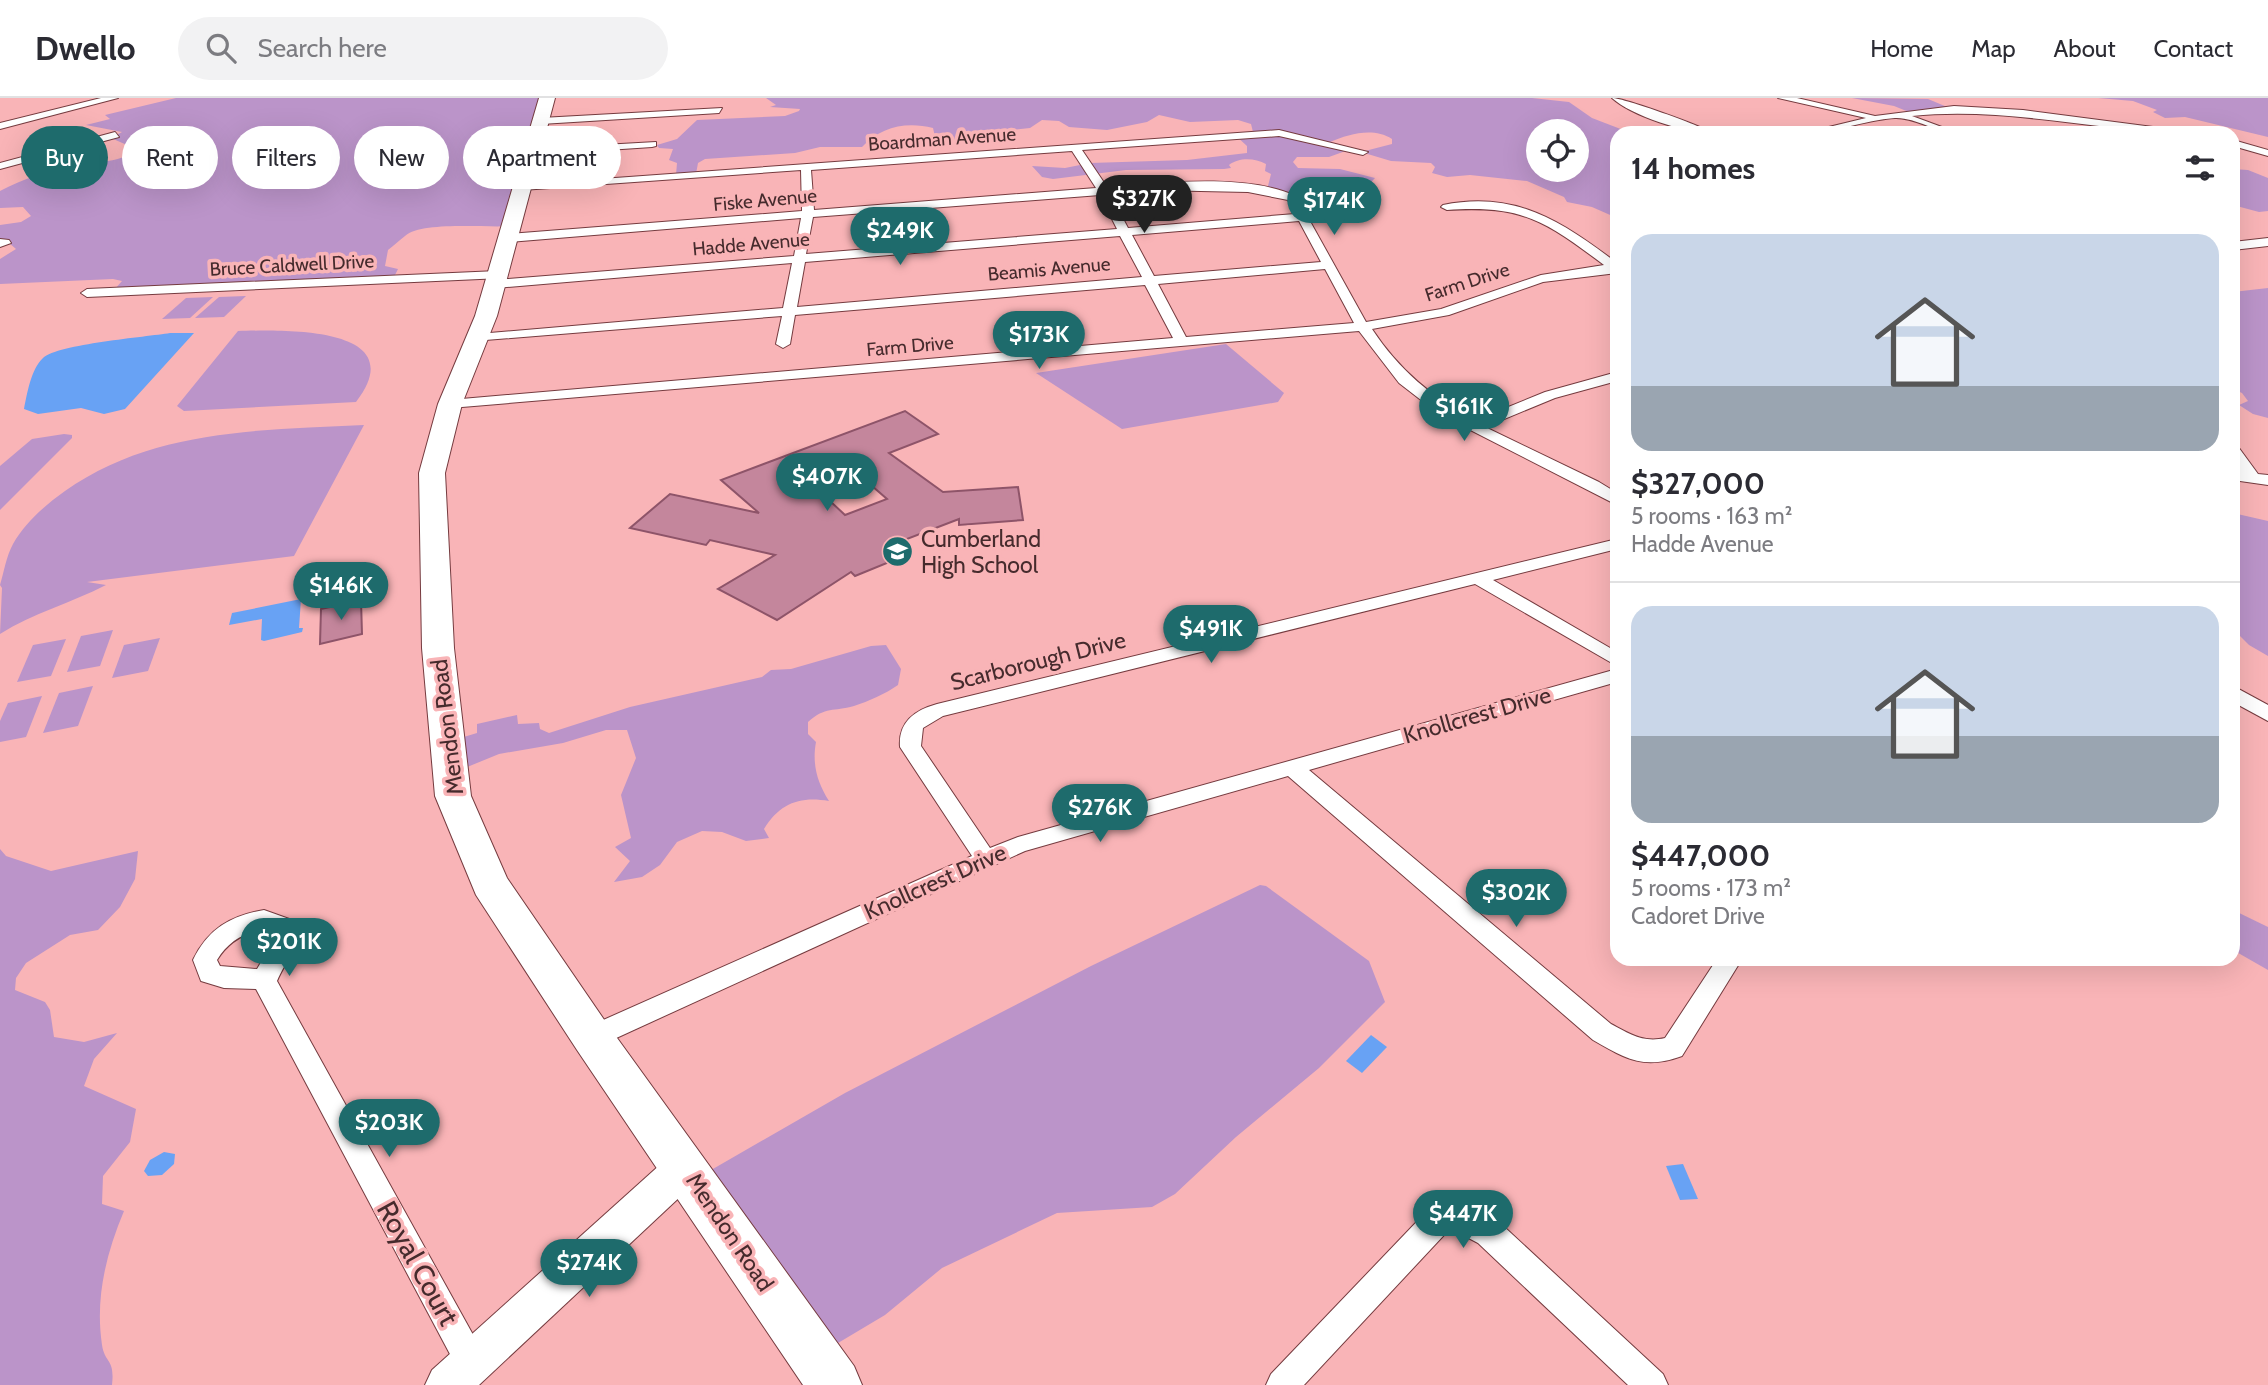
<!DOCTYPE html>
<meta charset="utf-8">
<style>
:root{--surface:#fff;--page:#f2f2f3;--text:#2b2b33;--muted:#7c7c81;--line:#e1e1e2;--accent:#1e6b6c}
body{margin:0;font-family:Cabin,sans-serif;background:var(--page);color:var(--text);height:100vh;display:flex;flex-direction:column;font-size:26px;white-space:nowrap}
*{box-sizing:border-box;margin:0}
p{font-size:23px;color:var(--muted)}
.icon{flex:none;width:38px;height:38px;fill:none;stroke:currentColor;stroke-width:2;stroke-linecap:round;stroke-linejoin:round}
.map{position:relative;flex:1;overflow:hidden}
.sheet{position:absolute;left:1610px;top:28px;width:630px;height:840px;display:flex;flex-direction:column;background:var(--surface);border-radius:21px;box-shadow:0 7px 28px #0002}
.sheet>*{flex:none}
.hud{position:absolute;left:21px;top:28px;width:665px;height:63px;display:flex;gap:14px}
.tools{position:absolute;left:1526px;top:21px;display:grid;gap:14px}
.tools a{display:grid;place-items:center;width:63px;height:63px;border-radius:50%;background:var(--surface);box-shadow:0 7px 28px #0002;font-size:35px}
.price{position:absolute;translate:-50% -60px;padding:0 16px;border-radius:24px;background:var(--accent);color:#fff;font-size:23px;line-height:46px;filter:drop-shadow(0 2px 4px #0008)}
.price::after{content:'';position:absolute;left:50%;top:42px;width:21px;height:16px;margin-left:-10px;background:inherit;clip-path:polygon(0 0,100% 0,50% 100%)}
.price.active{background:#222;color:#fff}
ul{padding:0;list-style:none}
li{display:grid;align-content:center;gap:14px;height:371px;padding:0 21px}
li+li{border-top:2px solid var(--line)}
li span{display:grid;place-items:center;height:217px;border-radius:21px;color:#555}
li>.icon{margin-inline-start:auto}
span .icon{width:126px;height:126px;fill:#fffc;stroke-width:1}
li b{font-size:30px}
h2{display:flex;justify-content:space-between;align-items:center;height:84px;padding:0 21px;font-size:30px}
.tag{padding:0 24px;border-radius:32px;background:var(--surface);box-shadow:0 7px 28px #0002;font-size:24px;line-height:63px}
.tag.active{background:var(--accent);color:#fff}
header{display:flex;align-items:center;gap:42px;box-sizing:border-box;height:98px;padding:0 35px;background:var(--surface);border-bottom:2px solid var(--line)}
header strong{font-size:33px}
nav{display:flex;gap:38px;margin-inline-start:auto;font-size:24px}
.search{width:490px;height:63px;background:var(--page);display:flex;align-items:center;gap:18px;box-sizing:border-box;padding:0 24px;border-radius:38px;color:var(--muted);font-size:26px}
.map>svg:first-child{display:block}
.green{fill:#bb94c9;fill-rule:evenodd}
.water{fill:#68a2f4}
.building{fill:#c4869c;stroke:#8e5469;stroke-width:2;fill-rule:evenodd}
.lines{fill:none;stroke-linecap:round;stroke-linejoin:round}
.minor-casing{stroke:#753b3f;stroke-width:2}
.tertiary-casing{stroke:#753b3f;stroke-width:2}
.primary-casing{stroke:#753b3f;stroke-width:2}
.minor{fill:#fff;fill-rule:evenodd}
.tertiary{fill:#fff;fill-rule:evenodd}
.primary{fill:#fff;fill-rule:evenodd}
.labels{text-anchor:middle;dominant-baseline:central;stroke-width:7;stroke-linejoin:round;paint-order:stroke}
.far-street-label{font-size:19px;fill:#462b2d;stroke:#f9b4b7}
.poi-label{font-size:23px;fill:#462b2d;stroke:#f9b4b7;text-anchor:start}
.street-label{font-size:23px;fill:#462b2d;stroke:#f9b4b7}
.near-street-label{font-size:28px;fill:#462b2d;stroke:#f9b4b7}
</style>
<header>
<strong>Dwello</strong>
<div class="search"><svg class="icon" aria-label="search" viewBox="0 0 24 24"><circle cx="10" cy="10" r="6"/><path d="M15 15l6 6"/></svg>Search here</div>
<nav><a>Home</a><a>Map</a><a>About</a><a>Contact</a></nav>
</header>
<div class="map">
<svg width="2268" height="1287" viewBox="0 0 2268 1287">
<rect width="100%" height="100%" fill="#f9b4b7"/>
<g class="green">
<path d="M176,0H548L511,128C486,130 422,123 405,138C399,143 394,147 388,152L385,168L398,171L393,181L115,191L122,183L113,181L0,186V161L16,151L8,144L0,143V127L21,124L31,118L23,109L0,110V93C22,81 49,73 73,67C94,61 118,68 136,51L111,40L122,34L86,27L110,21L105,17Z"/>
<path d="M766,0H1532L1569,4L1592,20L1631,35H1617V120L1592,109L1567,104L1564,99L1527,83L1470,77L1447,79L1432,75L1435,69L1431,65L1391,63L1361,54L1392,46V41C1373,29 1349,36 1330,44L1351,51L1329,59H1297L1293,64L1298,70L1340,71L1375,80L1357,99L1350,101L1321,90L1303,89L1289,95L1267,92L1271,76L1265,73L1266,66C1255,60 1239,59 1229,67L1231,70L1224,71L1126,72L1053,81L1042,79L1032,68L1065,70L1090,65L1187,62L1247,55V48L1235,37L1253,34L1251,26L1238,22L1190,24L1159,17L1147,24L1107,32L1069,29L1059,23L1042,22L1030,30L969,37V41L936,43L933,30C906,23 880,29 862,49H820L795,55L705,61L698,65L696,76L676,77L677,65L669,62L673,51L659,50L657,47L677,41L697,22L785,18L799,13L800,11L770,9L776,7ZM1538,33H1577V72H1538Z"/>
<path d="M1852,0L1928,1L1952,11L1909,14L1894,8Z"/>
<path d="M2098,0H2268V39L2185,19L2165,20L2153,14L2157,12L2133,3Z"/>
<path d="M2233,71L2248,72L2268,80V113L2259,114L2233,107Z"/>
<path d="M2268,190V320L2253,316L2239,307L2248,303L2242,295L2233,291V194Z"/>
<path d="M246,198L224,219L195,220L219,199Z"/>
<path d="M213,199L190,220L162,221L186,200Z"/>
<path d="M238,233C280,232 415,227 356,304L184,313L177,308Z"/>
<path d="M1226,246L1284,295L1278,304L1122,331L1036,275Z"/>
<path d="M364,327L294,458L87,484L106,487C71,505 33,515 0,536L2,490L0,487C4,474 6,459 13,446C25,425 45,407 65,393C152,331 261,332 364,327Z"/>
<path d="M64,336L72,337V340L0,412V368L32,341Z"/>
<path d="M2233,415L2268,423V558L2249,547L2233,531Z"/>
<path d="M113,532L100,568L67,574L81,538Z"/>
<path d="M160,540L148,573L112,580L124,547Z"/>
<path d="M66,541L51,578L17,584L33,547Z"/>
<path d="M886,547L901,571L898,587C885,596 869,603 854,608C833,614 826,608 808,624V636L816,644C812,666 817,684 829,703C800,698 780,705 764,731L769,740L746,743L722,734L702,733L677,744L660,767L642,779L614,784L630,763L615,749L631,740L621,697L636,660L627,632H606L563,645L499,656L455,674L447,644L477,635V626L517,617L518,626L539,625L540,631L549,635L630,609L762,579L771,572L791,571L871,548Z"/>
<path d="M93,588L78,628L43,635L59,595Z"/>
<path d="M42,598L26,639L0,644V623L8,605Z"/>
<path d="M0,751L6,758L51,773L138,753L135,781L120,809L98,832L70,837L26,865L16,880L15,892L45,904L50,912L54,939L84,944L117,935L94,961L84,988L136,1011L130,1044L103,1078L102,1106L124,1113C106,1156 95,1200 102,1247C105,1266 115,1260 112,1287H0Z"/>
<path d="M1260,787L1266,788L1369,863L1385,904L1319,970L1236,1039L1175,1096L1152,1109L1057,1115L942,1170L885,1217L833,1248L699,1079L845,995L1091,868Z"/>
<path d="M2233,812L2268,829V872L2233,852Z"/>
</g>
<g class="water">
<path d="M170,235H194L125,311L104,316L81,310L38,316L24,311C27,296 31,271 43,260C58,246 146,239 170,235Z"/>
<path d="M301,501L299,530H303L302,534L264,543L261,542L262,521L229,527L232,515Z"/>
<path d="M1371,937L1387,949L1362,975L1346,963Z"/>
<path d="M164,1054L175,1056L174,1066L162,1077L148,1078L144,1073L150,1062Z"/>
<path d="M1683,1066L1698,1101L1680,1102L1666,1068Z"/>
</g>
<g class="building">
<path d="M905,313L938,336L889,355L943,394L1018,389L1023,422L959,427V421L891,447L904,458L855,478L851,474L777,522L718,491L775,457L710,442L706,447L630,430L670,396L759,415L721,382ZM857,375L887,401L845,417L816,390Z"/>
<path d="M361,502L362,536L320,546L321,511Z"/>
</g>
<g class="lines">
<defs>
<g id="minor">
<path d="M101,0H118L0,31V25Z"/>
<path d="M1612,0C1624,0 1702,28 1712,35C1685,35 1632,18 1612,0Z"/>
<path d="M1778,0H1797L1875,18L1954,8L2023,12L2199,35C2103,35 2009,8 1912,18L1958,35C1936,35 1915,19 1895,20C1864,22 1835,35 1804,35L1866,20Z"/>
<path d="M722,10L719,15L541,26L536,23L541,20Z"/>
<path d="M1279,32L1368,54L1363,57L1279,38L1082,52L1107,89C1161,85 1246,75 1296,98L1366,224L1441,211L1541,177L1604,167C1545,123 1523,107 1447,112L1441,109L1443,107C1516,92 1562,124 1617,165V175L1543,184L1449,217L1372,231C1399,272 1432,299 1474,323L1545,294L1617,274V283L1555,300L1485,329L1599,384L1617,395V407L1439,316L1399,285L1359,233L450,310L443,306L450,302L1173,240L1145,187L795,217L790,246L783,250L776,246L782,218L473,243V237L478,236L783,210L792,165L495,190L489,186L495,182L794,158L801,120L509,144L503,140L509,136L802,113L801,72L522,92L518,91V87ZM1072,53L1096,90L814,112L811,72ZM1153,92L1248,94L1288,102L1295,116L1128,130L1110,96ZM1100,97L1117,131L806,156L813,119ZM1299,123L1321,164L1154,178L1132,137ZM1120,138L1142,179L797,209L805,164ZM1325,171L1354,225L1186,239L1158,186Z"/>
<path d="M115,34L119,39L0,71V65Z"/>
<path d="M2233,42L2268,52V58L2233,48Z"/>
<path d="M656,44V48L652,49L532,57L527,54L532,51Z"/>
<path d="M2268,140V148L2233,152V144Z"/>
<path d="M0,141L9,142L11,145L0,149Z"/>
<path d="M498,173L504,177L502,180L87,199L81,195L87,191Z"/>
<path d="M2233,348L2239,350L2258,376L2268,377V387L2233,382V372L2240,373L2233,364Z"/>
<path d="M1617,441V451L1493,482L1617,554V568L1475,486L943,618L923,630L921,648L990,750L1018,739L1617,571V584L1309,672L1611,926C1630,936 1643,945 1665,940L1717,861H1742L1682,958C1644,972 1626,961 1593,942L1288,678L1025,753L601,947L592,950L583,947L579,939L583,931L972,758L900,649C898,624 915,612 937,606Z"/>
<path d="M2233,588L2268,607V623L2233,604Z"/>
<path d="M264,812L292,822C304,846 286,861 277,883L482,1253L487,1264L482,1275L471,1280L460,1275L256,891L224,890L201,883L193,862C208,831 230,818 264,812ZM263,832L272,835L270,849L257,871L220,868L217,862C228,844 243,835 263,832Z"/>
<path d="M1459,1106L1500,1125L1663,1276L1668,1287H1628L1478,1145L1457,1134L1445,1136L1304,1287H1266L1271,1276L1427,1113Z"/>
</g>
<path id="tertiary" d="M685,1051L698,1056L704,1069L698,1082L479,1287H425L432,1272L672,1056Z"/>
<path id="primary" d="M539,0H555L497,218L462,306L445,375L454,550L471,698L507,780L607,926L854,1268L862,1287H803L577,952L476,797L435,698L422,550L419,375L438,306L475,218Z"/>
</defs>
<use href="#minor" class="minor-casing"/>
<use href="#tertiary" class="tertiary-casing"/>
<use href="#primary" class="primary-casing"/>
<use href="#minor" class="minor"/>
<use href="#tertiary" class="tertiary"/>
<use href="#primary" class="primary"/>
</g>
<defs>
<symbol id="school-disc" viewBox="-11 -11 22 22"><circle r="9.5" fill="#1e6b6c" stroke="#f9b4b7"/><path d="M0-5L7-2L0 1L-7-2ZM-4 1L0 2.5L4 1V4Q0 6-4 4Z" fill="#fff"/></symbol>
</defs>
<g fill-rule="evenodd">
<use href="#school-disc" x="880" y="436" width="35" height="35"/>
</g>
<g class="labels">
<g class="far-street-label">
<text transform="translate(942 41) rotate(-4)">Boardman Avenue</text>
<text transform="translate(765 102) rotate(-5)">Fiske Avenue</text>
<text transform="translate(751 146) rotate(-5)">Hadde Avenue</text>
<text transform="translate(292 167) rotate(-3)">Bruce Caldwell Drive</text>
<text transform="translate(1049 171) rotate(-5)">Beamis Avenue</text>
<text transform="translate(1467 184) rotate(-18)">Farm Drive</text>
<text transform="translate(910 248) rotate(-5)">Farm Drive</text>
</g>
<g class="poi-label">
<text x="921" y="441">Cumberland<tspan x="921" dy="26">High School</tspan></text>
</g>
<g class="street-label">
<text transform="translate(1038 563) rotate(-14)">Scarborough Drive</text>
<text transform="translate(1477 617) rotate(-16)">Knollcrest Drive</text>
<text transform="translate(447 629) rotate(-97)">Mendon Road</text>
<text transform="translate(935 784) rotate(-24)">Knollcrest Drive</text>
<text transform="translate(730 1134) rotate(56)">Mendon Road</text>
</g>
<g class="near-street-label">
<text transform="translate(418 1165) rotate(61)">Royal Court</text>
</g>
</g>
</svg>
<div class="tools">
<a><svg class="icon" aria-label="locate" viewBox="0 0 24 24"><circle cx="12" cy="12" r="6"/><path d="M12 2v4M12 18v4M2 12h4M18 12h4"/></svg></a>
</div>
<b class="price active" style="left:1144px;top:137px">$327K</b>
<b class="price" style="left:1334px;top:139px">$174K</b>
<b class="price" style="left:900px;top:169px">$249K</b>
<b class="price" style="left:1039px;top:273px">$173K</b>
<b class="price" style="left:1464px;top:345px">$161K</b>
<b class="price" style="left:827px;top:415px">$407K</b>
<b class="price" style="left:341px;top:524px">$146K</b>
<b class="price" style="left:1211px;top:567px">$491K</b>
<b class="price" style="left:1100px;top:746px">$276K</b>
<b class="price" style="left:1516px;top:831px">$302K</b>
<b class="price" style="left:289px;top:880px">$201K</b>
<b class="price" style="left:389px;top:1061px">$203K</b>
<b class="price" style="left:1463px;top:1152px">$447K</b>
<b class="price" style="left:589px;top:1201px">$274K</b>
<div class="hud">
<a class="tag active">Buy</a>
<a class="tag">Rent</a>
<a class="tag">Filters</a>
<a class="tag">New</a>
<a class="tag">Apartment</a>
</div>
<section class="sheet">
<h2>14 homes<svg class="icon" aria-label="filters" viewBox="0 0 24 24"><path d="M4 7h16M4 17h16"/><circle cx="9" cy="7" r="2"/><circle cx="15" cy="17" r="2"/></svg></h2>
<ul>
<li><span style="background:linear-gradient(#c9d6e8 70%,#9aa5b1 0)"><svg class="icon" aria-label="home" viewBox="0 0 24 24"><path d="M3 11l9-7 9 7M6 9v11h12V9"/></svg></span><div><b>$327,000</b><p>5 rooms · 163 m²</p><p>Hadde Avenue</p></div></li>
<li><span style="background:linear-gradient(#c9d6e8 60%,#9aa5b1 0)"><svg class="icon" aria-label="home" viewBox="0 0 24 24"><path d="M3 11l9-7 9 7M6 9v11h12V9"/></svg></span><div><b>$447,000</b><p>5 rooms · 173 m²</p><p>Cadoret Drive</p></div></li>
</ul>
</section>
</div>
